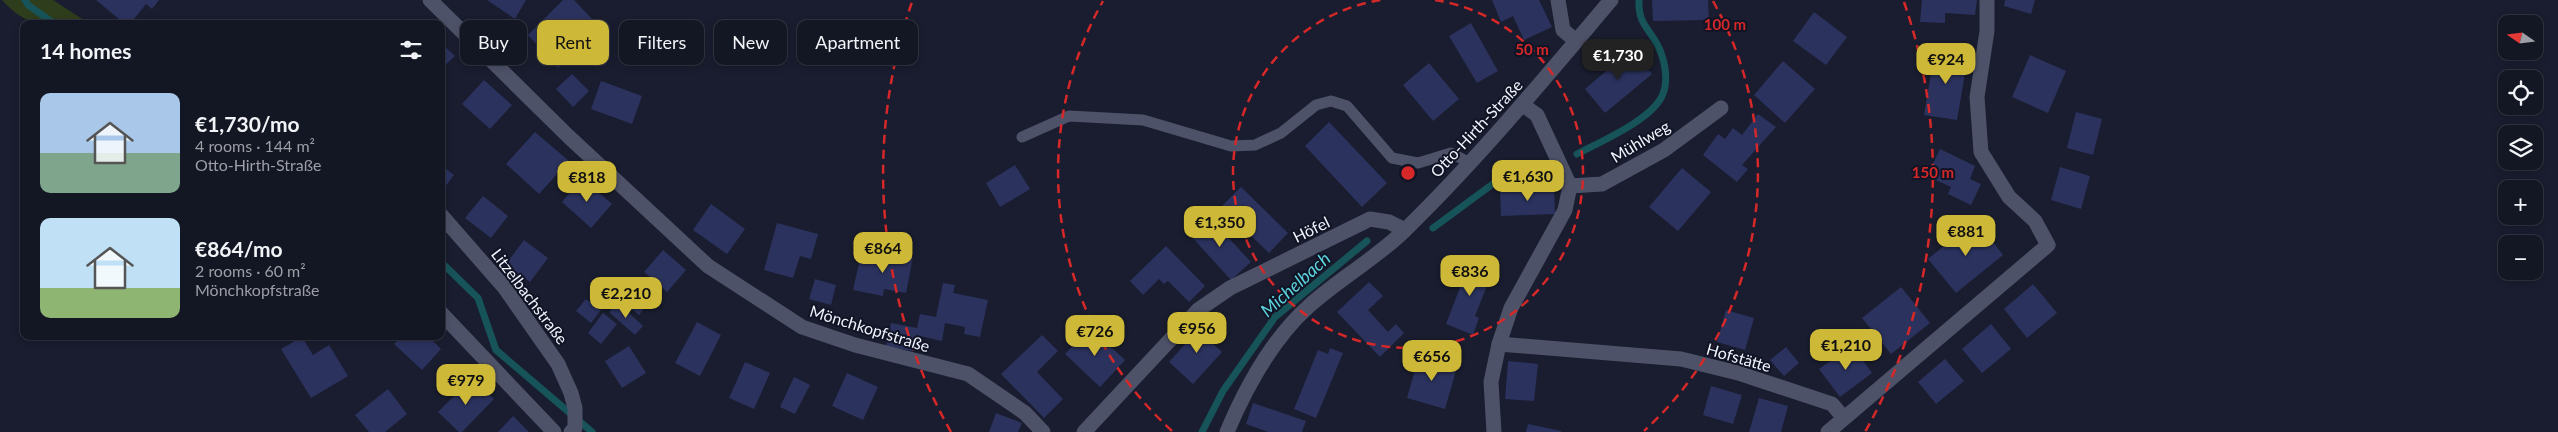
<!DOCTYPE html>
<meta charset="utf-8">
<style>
:root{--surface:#131623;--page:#202330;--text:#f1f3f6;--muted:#9d9fa6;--line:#323541;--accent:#ceb838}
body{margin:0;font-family:Lato,sans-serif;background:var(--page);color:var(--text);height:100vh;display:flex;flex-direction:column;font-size:19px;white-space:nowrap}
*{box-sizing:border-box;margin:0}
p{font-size:16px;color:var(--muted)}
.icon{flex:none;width:28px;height:28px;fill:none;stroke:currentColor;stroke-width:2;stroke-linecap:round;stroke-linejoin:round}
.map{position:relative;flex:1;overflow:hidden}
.details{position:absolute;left:20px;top:20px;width:425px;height:320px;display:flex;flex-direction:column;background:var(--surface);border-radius:10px;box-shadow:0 2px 8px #0003,0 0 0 1px var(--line)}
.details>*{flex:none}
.banner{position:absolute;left:460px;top:20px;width:475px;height:45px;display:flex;gap:10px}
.needle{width:32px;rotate:284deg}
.fabs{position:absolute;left:2498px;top:15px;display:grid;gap:10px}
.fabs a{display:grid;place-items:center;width:45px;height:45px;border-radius:10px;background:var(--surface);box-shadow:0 2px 8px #0003,0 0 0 1px var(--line);font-size:25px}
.price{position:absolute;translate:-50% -42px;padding:0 11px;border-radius:10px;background:var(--accent);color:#111;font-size:16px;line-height:32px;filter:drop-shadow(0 1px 2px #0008)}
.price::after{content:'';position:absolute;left:50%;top:30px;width:15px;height:11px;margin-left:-8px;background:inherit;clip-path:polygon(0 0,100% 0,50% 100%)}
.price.active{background:#222;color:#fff}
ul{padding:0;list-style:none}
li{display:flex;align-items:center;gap:15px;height:125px;padding:0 20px}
li span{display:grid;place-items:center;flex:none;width:140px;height:100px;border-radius:10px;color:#555}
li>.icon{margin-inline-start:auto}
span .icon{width:60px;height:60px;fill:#fffc;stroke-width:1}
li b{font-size:21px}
h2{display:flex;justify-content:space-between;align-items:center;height:60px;padding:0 20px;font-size:21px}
.pill{padding:0 18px;border-radius:10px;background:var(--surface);box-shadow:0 2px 8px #0003,0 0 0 1px var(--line);font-size:18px;line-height:45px}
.pill.active{background:var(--accent);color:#111}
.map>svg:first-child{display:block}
.green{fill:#2e3d1b}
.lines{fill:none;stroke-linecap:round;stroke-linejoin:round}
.stream{stroke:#165459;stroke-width:7}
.building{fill:#2b325e}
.lane{stroke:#4e5268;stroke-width:11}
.street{stroke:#4e5268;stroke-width:15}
.ring{fill:none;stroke:#d62828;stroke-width:2.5;stroke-dasharray:9 6}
.labels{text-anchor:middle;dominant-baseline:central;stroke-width:4;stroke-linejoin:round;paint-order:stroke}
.street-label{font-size:16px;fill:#f1f3fd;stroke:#101425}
.water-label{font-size:18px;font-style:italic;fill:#5cd3dd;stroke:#101425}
.centre{fill:#d62828;stroke:#101425;stroke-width:2.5}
.ring-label{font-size:15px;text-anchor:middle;font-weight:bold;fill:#d62828;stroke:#101425;stroke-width:4;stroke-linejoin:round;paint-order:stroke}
</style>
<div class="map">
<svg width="2558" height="432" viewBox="0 0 2558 432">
<rect width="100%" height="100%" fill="#191d2f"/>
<path class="green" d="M2,0H53L90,24C51,24 31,32 2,0Z"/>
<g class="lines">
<g class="stream">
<path d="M25,0L28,5L55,24"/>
<path d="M1577,154C1600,142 1651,120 1662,96C1669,82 1665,61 1659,48C1649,27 1638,25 1639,0"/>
<path d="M1433,228L1509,172"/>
<path d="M441,262L478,298L496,350L592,432"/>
<path d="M1202,432L1223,391L1275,317L1367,241"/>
</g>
</g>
<g class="building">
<path d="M96,0H159L152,9L146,4L130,24H125Z"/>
<path d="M487,0H526L515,19Z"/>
<path d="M563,0H574L593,20L582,30L588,38L558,68L528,35Z"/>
<path d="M1492,0H1539L1552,27L1524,40L1513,16L1501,22Z"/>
<path d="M1652,0H1708L1709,20L1653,21Z"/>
<path d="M1922,0H1977L1975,15L1945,13V23L1920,22Z"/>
<path d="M2005,0H2035L2031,14L2004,6Z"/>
<path d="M1814,12L1847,37L1826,65L1793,41Z"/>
<path d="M1471,23L1498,71L1477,83L1449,36Z"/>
<path d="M441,43L455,56L441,69Z"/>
<path d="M1631,50L1652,74L1605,113L1585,89Z"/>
<path d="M1935,50L1968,56L1957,120L1924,115Z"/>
<path d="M2030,55L2066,71L2048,113L2012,97Z"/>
<path d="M1783,61L1815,89L1785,123L1754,95Z"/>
<path d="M1429,63L1459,99L1433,121L1403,85Z"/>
<path d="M572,74L589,91L573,107L556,89Z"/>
<path d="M484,80L512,105L490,129L462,104Z"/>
<path d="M601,81L642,96L632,124L591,109Z"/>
<path d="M2076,112L2102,119L2093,155L2067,148Z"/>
<path d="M1758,114L1776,127L1742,165L1748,169L1737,182L1703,155L1718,134L1725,139L1733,128L1742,135Z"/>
<path d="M1329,122L1387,183L1362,207L1305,146Z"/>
<path d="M535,132L569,161L539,194L506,164Z"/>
<path d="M1940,149L1975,166L1970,179L1981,184L1971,205L1948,194L1951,187L1927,176Z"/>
<path d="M441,165L454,175L441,192Z"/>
<path d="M1015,165L1030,189L1000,207L986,183Z"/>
<path d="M2060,167L2090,176L2081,209L2051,200Z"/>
<path d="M1682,168L1711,192L1678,231L1649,207Z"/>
<path d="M582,178L612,204L591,228L562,202Z"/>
<path d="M1241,187L1288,233L1269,253L1221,207Z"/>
<path d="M1554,187L1555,214L1501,216L1500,189Z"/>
<path d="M483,196L508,216L491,238L465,218Z"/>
<path d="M711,204L745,229L727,254L693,230Z"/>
<path d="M1208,216L1251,262L1231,280L1189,234Z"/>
<path d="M1976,220L2003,255L1956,293L1928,259Z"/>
<path d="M777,223L818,234L811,259L800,256L793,278L764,270Z"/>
<path d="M524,240L548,258L530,282L506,264Z"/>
<path d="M1166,246L1205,286L1189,302L1168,281L1164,284L1159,279L1143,295L1130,281Z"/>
<path d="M663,250L686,270L667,292L644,272Z"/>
<path d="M889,252L913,257L906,293L884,289L883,296L853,290L861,254L888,259Z"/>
<path d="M1471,259L1494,268L1475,316L1479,318L1473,335L1446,324Z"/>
<path d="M815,279L836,285L831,305L809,299Z"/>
<path d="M1369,282L1383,296L1368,310L1388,332L1396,324L1404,333L1380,357L1337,312Z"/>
<path d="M943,283L955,285L953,293L988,300L980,337L964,334L965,327L945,323L942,341L916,335L912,351L886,346L891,323L917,328L920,314L936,317Z"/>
<path d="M2033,284L2057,313L2027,338L2004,309Z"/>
<path d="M630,285L649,302L639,315L619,298Z"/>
<path d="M1901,287L1930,323L1891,354L1862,318Z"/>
<path d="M586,299L601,310L591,323L576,311Z"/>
<path d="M618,303L643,326L635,335L609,312Z"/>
<path d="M1726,310L1754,318L1745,350L1717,342Z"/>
<path d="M603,313L617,324L601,344L588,333Z"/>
<path d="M697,322L721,335L700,376L675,363Z"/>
<path d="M1205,322L1217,334L1210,341L1222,352L1193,384L1169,362Z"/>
<path d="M1991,324L2011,349L1982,373L1962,349Z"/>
<path d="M1090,328L1125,360L1100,387L1065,354Z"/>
<path d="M1042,335L1058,351L1037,372L1063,399L1044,418L1001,374Z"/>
<path d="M402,336H428L441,349L422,370L394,344Z"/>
<path d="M302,337L313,355L329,345L348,376L311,398L281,349Z"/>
<path d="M1852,345L1872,373L1840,397L1819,369Z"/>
<path d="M629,346L646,373L622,388L605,361Z"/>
<path d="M1786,347L1799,363L1784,376L1770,360Z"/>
<path d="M1330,348L1343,353L1316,418L1294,409L1318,350L1328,354Z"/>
<path d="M1419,356L1457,367L1445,409L1407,398Z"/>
<path d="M1945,359L1964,381L1936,404L1918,382Z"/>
<path d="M1508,361L1538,364L1534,401L1505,399Z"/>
<path d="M745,362L770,373L754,409L729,398Z"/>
<path d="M847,373L878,387L863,420L832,406Z"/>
<path d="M794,377L810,385L795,414L780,407Z"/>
<path d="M472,378L494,399L462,432H459L438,412Z"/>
<path d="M1711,386L1742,395L1733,424L1703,415Z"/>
<path d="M388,389L407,414L385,432H369L355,415Z"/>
<path d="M1759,398L1788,406L1781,432H1749Z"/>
<path d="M1253,403L1306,421L1302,432H1268L1246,424Z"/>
<path d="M996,413L1022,423L1018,432H989Z"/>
<path d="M513,416L529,432H498Z"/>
<path d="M1528,424L1561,431V432H1526Z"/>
</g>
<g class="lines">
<path class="lane" d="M1022,137L1069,116L1143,120L1231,146L1255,145L1281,133L1316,105L1331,101L1347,106L1392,158L1418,163L1451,153L1468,162"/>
<g class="street">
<path d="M430,0L568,136L708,266L802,327L855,345L968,374L1025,413L1043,432"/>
<path d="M1558,0L1563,30L1576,41"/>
<path d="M1570,186L1602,184L1664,150L1721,108"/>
<path d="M441,215L504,287L558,364L571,393L575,408V428L571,432"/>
<path d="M441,313L554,432"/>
<path d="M1499,344L1681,359L1738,373L1832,404L1843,417"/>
<path d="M1084,432L1198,310L1230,288L1370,219L1389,222L1405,230"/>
<path d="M1227,432C1246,387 1272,339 1309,306C1339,279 1375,259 1404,231C1478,159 1544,79 1611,0"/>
<path d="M1494,432L1491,382L1499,344L1511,308L1565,210L1570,186L1537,115L1523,105"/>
<path d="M1828,432L2048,245L2035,221L2009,197L1981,152L1977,97L1987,31V0"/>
</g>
</g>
<g class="ring">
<path d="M1435 0A175 175 0 1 1 1381 0"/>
<path d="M1172 431A350 350 0 0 1 1103 1M1713 1A350 350 0 0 1 1644 431"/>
<path d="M951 432A525 525 0 0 1 912 2M1904 2A525 525 0 0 1 1865 432"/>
</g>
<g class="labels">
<g class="street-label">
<text transform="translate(1476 128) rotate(-47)">Otto-Hirth-Straße</text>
<text transform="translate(1640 141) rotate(-31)">Mühlweg</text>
<text transform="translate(1311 229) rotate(-26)">Höfel</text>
<text transform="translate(530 296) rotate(53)">Litzelbachstraße</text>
<text transform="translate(870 328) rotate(17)">Mönchkopfstraße</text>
<text transform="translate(1739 357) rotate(16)">Hofstätte</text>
</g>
<g class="water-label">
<text transform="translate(1295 284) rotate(-42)">Michelbach</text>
</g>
</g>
<circle cx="1408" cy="173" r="8" class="centre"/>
<g class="ring-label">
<text x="1725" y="30">100 m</text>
<text x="1532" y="55">50 m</text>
<text x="1933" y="178">150 m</text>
</g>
</svg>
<div class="fabs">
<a><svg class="needle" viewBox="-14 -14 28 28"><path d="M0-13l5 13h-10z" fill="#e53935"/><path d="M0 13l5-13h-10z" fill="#9d9fa6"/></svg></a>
<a><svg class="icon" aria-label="locate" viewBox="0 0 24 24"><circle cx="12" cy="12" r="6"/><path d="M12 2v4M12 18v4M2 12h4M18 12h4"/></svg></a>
<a><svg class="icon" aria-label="layers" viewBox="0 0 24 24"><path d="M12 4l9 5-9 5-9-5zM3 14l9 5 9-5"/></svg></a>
<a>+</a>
<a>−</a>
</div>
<b class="price active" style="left:1618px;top:81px">€1,730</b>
<b class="price" style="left:1946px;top:85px">€924</b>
<b class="price" style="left:1528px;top:202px">€1,630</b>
<b class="price" style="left:587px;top:203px">€818</b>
<b class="price" style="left:1220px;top:248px">€1,350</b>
<b class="price" style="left:1966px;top:257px">€881</b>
<b class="price" style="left:883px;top:274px">€864</b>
<b class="price" style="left:1470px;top:297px">€836</b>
<b class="price" style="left:626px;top:319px">€2,210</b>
<b class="price" style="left:1197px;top:354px">€956</b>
<b class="price" style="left:1095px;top:357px">€726</b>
<b class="price" style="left:1846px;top:371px">€1,210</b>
<b class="price" style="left:1432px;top:382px">€656</b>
<b class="price" style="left:466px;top:406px">€979</b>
<div class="banner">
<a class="pill">Buy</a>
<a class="pill active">Rent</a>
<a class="pill">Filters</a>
<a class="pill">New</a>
<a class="pill">Apartment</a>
</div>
<section class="details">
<h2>14 homes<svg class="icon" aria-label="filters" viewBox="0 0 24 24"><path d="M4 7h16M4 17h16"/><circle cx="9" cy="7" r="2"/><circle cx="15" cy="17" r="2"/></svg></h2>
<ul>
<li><span style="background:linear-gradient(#a9c7e8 60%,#7fa58c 0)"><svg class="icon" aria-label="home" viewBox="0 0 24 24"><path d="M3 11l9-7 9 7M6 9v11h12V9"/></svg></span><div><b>€1,730/mo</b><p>4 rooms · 144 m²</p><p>Otto-Hirth-Straße</p></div></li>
<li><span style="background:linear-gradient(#bfe0f5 70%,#8fb573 0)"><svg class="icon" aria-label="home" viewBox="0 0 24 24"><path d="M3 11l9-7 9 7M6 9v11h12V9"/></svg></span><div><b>€864/mo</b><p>2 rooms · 60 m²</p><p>Mönchkopfstraße</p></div></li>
</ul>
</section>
</div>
